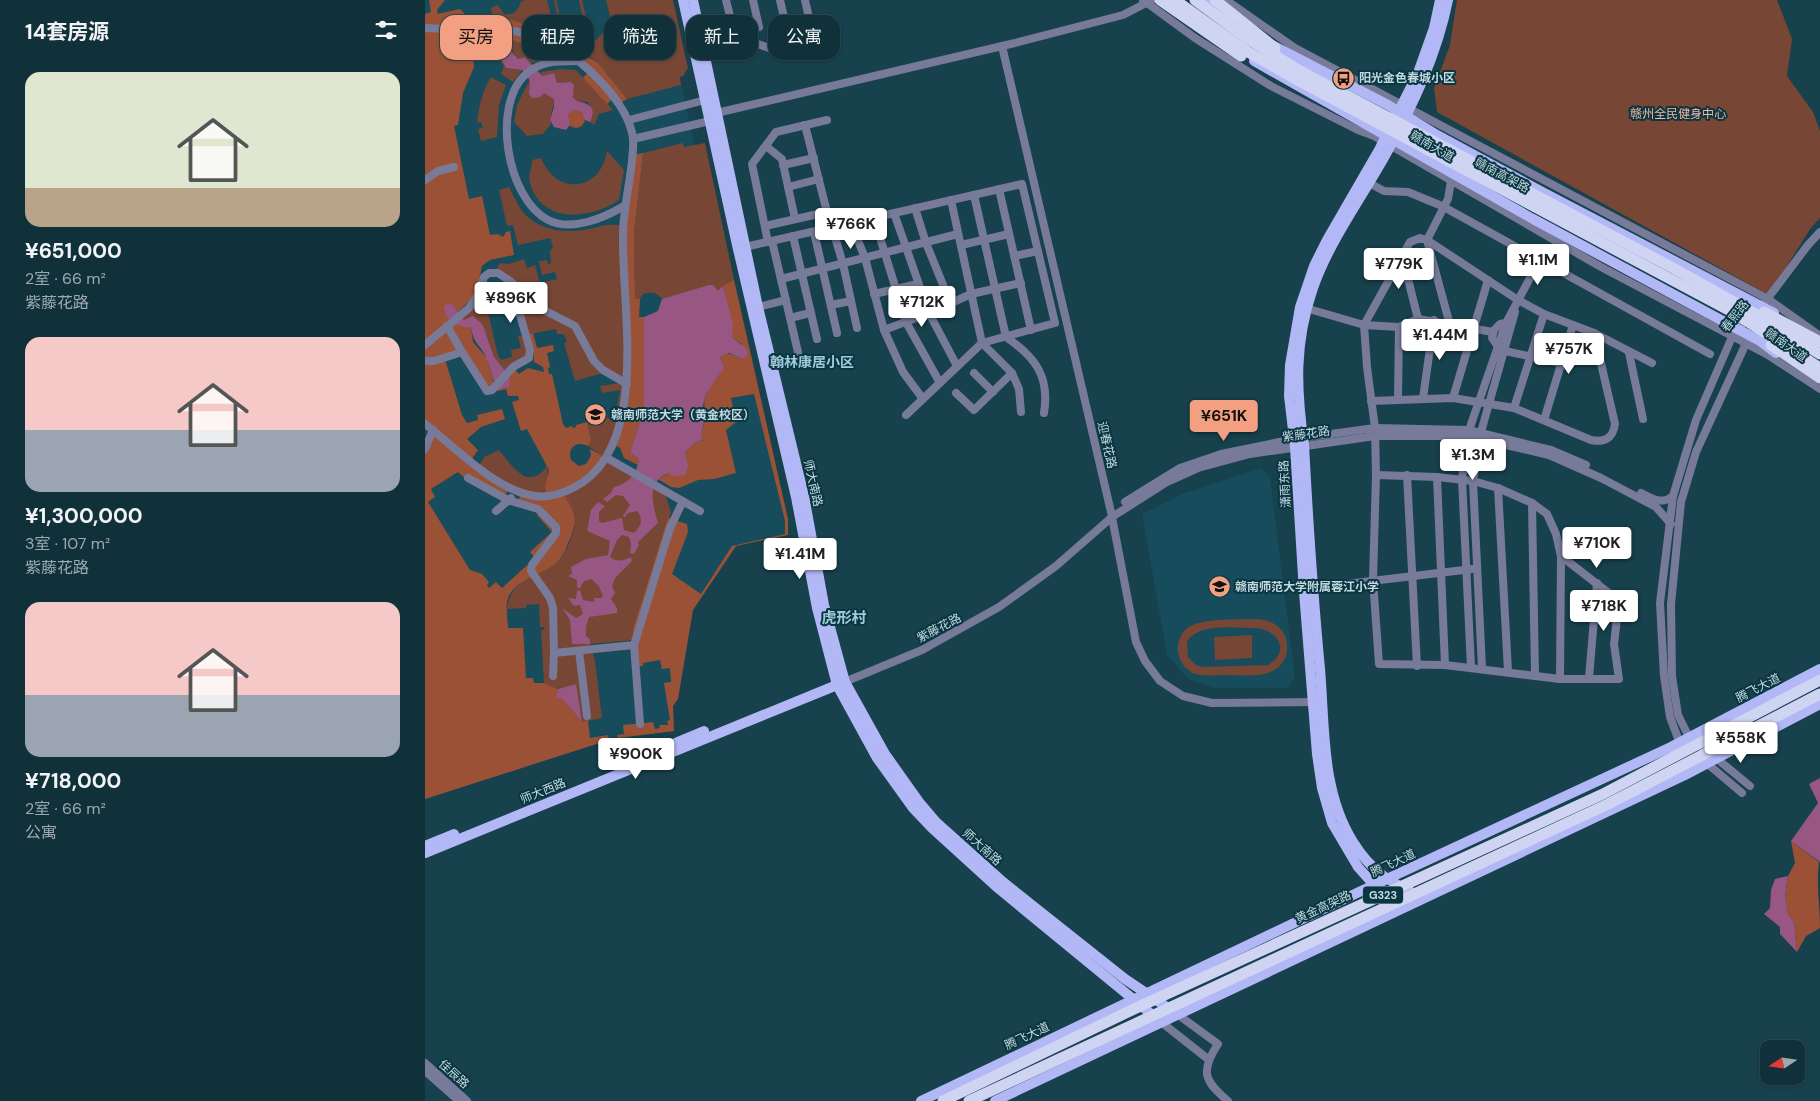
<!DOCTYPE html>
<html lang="zh">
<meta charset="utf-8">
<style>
:root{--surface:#11313a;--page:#1a3942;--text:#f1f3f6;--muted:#9ca9af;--line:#304c54;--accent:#f3a082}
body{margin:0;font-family:"DM Sans","Noto Sans SC",sans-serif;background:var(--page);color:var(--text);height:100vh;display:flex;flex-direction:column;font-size:19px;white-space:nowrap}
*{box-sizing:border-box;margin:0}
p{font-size:16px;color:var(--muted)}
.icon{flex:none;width:28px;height:28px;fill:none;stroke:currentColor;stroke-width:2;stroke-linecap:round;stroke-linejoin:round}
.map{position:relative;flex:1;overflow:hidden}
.panel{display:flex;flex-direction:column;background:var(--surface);width:425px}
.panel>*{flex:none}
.guide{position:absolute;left:15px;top:15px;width:475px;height:45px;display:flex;gap:10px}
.needle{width:32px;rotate:257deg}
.buttons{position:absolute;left:1335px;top:1040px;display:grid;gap:10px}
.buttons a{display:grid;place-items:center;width:45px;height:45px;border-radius:10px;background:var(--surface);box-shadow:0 1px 4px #0004,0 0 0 1px var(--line);font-size:25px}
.price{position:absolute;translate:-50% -42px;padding:0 11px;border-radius:5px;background:#fff;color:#222;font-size:16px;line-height:32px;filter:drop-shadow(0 1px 2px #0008)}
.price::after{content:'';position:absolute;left:50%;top:30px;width:15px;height:11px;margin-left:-8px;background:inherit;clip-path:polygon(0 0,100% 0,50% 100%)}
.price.selected{background:var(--accent);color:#111}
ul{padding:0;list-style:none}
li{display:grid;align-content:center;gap:10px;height:265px;padding:0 25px}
li span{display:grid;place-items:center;height:155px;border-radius:15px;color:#555}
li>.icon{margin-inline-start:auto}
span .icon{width:90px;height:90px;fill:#fffc;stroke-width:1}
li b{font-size:21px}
h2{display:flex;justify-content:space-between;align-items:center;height:60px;padding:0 25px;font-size:21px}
.pill{padding:0 18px;border-radius:15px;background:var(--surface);box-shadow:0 1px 4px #0004,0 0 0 1px var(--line);font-size:18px;line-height:45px}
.pill.selected{background:var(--accent);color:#111}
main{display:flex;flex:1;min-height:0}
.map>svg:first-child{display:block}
.built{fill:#164c5b}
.green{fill:#774634;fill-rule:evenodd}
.forest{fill:#9b5136;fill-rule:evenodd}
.water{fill:#985683}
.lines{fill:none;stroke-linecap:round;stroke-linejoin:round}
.minor{stroke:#777a99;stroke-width:8}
.major{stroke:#b2b7f6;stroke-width:10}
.highway-bridge{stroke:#d0d4f3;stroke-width:11}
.labels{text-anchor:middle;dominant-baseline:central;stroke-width:4;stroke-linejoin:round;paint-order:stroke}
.shield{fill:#0a3642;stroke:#8ba7b0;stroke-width:1}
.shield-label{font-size:11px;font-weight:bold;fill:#c2d8df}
.poi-label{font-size:12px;font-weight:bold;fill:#c2d8df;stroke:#0a3642;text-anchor:start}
.park-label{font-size:12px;fill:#f4b49d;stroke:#0a3642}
.street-label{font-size:12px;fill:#c2d8df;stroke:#0a3642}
.neighbourhood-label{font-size:14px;font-weight:bold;fill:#9fcbd9;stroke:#0a3642}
.quarter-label{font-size:15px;font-weight:bold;fill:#9fcbd9;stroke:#0a3642}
</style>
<main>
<section class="panel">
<h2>14套房源<svg class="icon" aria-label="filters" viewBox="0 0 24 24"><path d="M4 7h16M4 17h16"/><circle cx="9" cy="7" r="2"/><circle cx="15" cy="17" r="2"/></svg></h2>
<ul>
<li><span style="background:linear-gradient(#dfe7d0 75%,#b9a48a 0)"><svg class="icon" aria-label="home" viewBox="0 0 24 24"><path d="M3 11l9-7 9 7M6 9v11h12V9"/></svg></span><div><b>¥651,000</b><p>2室 · 66 m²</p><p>紫藤花路</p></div></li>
<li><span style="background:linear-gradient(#f6c9c9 60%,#9aa5b1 0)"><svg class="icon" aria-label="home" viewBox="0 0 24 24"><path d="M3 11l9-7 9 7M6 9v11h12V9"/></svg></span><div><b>¥1,300,000</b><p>3室 · 107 m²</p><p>紫藤花路</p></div></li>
<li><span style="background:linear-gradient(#f6c9c9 60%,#9aa5b1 0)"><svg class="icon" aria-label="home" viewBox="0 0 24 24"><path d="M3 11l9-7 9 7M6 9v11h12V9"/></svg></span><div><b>¥718,000</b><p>2室 · 66 m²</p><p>公寓</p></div></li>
</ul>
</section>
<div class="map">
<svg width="1395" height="1101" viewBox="0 0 1395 1101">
<rect width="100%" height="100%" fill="#17414d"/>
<g class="built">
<path d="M0,0H237L278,183L292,201L363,519V535L311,546L268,610L253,699L248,706L249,731L184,740L0,799Z"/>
<path d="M836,468L845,478L870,678L862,688H790L763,679L742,655L717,514L757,494Z"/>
</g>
<g class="green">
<path d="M101,0H122L130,30L129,33L87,20L69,21L66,8L73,5L79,14C90,16 93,10 96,1Z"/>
<path d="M129,0H131L135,17L145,15L147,21L158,19L154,0H157L164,30L154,45L145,50L138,43Z"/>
<path d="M181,0H248L263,68L258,76L255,77L256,85L202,99L173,63L159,52L176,35L186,20Z"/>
<path d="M1032,0H1352L1367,39L1362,76L1388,112L1395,131V218L1385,229L1344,295L1012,112L1009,88L1025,45Z"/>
<path d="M48,37L93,41L127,55L124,59L106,63L100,57L93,59L87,50L78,58L81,68L97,70L88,82L76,74L79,66L70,53L55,49L48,54L39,38Z"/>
<path d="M135,69L151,70L188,110L174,114L169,125L165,122L168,116L163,102L152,101L148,96L149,85L146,82L132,83L129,73L117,76L115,72Z"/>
<path d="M66,77L81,85L74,105L72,137L56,141L53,129L58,128L56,122L52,123C54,106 57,91 66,77Z"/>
<path d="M105,79L106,88L124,94L129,99C129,108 124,116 126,124L118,134L102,136L89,122L92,105Z"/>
<path d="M258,143L259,147L280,143L309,280L293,292L287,285L237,299C231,292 227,292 218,294L215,299H210L209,233L218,153Z"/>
<path d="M182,151L199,170L194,200C165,220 116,224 105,183C103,176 107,167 107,160L116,158C132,197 176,191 182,151Z"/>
<path d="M84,187C88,194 92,204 97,211C113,231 141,234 164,229C177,226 185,223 198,226L202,384L182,458L239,491L246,512L209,640L165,644L170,661L177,718L157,722L150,685L133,689L119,683L116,630H119V627H115L114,604L101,605V608L82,609C86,576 114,578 135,559C142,552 146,537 150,527L137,493L181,458L163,446L166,441L162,422L172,419L173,415L179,414L183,418L191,415L195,390L177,393L175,386L195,383L178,373L150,381L139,343L142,342L139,334H132L131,329L101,335L104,358L82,373L69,357L58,325L39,320L36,315L59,277L65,302L61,303L73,356L76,360L87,357L86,350L96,348L93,336L100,335L95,311L108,304L73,273L72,268L75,263L84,264L99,259L102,268L110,265L115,283L132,279L130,272L117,275L114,261L122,260L123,265L126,263L125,252L128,246L125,238L93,245L88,225L82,226L74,190Z"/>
<path d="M74,450C87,465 101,491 121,468V460C125,473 120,483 122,497L96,493L54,466L59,457Z"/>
<path d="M829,619C842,619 854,623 860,636C863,643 863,651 860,658C850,680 821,675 802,675C791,675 778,677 768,673C752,665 748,644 759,631C771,617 811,620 829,619ZM830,628C852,629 867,651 843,665L778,667L771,665L763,657L762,642C773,622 811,628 830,628Z"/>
<path d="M827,635V658L790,660L789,637Z"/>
</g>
<g class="forest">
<path d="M4,0H20L12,10L13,14L35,9L39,13V18L87,20L129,33L125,42L130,45L124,53C96,42 70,33 40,38L48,54L49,67L38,93L33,125L29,126L44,199L57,196L65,235L73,234L78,237L81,232L85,231L89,255L65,260L57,266L51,294L33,312L27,304L42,327L46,328L48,342L62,358L69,384L88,367L94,374L103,368L119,372L118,367L109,362V350L100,335L108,333L112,348L128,345L129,351L122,353L125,367L123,368L124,374H127L138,424L141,428L147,426L148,428L151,427V425L162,422L166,441L163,446C151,440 142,448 146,460L154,466L161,464L166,456L165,449L182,458L138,493C149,512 154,517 145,539C142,544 141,551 137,556C126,574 98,574 85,594C79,602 83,619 83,628H98L101,678H108L109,683H119L133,689L137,697L157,722L163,720L165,738L183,735L184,740L0,799V449L8,430L0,424V14L6,12ZM36,352L62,391L68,388L73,391L81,389L83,396H93L94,400L87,402L96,431L102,429L124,470L120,487L122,497L96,493L93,501L117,509L112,515L127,532L105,552L110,558L77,588L71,582L64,588L62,585L64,582L57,574L45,570L3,502L10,497L6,489L33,472L43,481L78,497L86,488L46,460L53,450L42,439L56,427L80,419L77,409L52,415L53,420L42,423L37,415L20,359Z"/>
<path d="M162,56L173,63L202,99L194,104L189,98L182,104L158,78L165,70L156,64Z"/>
<circle cx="151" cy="119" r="9"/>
<path d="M218,153L209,233L210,299H215L214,317H219V409L205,452L214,459L213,465L199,458L195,448L189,445L200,408L198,234L206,155Z"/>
<path d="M309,280L363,519V535L311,546L268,610L253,699L248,706L249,731L193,738L192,735L199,734L198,725L228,722L230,729L235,728L234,725H243L242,721L245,720L239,683L246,682L245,668L237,669L235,660L218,663V666L211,667L208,629L243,518L262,524L263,532L247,574L276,594L307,546L360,534V521L329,394L306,398L311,422L301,430L311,473L289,479L273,480L254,488L246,487L233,479L262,463L260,452L271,442L279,440L276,438C277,431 280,422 280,415C280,407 278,403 281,395C286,381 303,373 295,357C303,350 309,356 318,359L317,344L307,337L299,289L296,287Z"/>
<path d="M1366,841L1394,862C1391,884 1395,905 1395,928L1381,936L1372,952L1369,922L1363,914L1360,896L1363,876L1370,863Z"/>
</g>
<g class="water">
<path d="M83,47L93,59L100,57L117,76L129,73L132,83L146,82L149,85L148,97L152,101C165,104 172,108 165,122L160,120L157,112L149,110L143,115L145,125L141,130L129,127L125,120L129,107V99L119,93L115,97L107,98L104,94C105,80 107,82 97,70L81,68L74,54L77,48Z"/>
<path d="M284,285H288L293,291L296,287L299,289L308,325L307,337L321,348L323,355L318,359L304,353L295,357L299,368L281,394L278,405L280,416L276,438L279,440L271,442L260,452L263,466L260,475L249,476L244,473C220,481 228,505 233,523L213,542L214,545L209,554L205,553L206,544L204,537L197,535L192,540L185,557C191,562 199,561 205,557L207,559L206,562L190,578L187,586L190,593L186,599L192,608V613L164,617L161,627V636L165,639V644H147L145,620L137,608L151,618L158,614L155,605L149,606L143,598L151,599L152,591L155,590L158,600L169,602V598H176L178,596L174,586L166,579L159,581L155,588H152V580L143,576L147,574L146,567L161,559L183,555L185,541L162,531L166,510L173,502L180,506L174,512V521L177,523L197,518L199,530L209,533C216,526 219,519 212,511L203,513L200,517L198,516L205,505L198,496L191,495L182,502L178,499L186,493L189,487C203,484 212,474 214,459L205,452L219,409V317L233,311L237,299Z"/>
<path d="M27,304L39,320L48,316L58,325L69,357L82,373L85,382L84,387L74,389C66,381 67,370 62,360C57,345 49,346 46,328C31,325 20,323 19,305Z"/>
<path d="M151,684L157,722L137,698L131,699L133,689Z"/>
<path d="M1395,778V862L1366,841L1393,803L1384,784Z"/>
<path d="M1363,876L1360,896L1363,914L1369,922L1372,952L1355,934V927L1339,914L1345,908L1346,890L1350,879Z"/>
</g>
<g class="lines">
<g class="minor">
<path d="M301,0L310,36L347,49L389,40L380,0"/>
<path d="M328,0L334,27"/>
<path d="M355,0L360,22"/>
<path d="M718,0L770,38L846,86L933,130L949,136L1176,267L1343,355L1395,389"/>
<path d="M801,0L870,48L1343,299L1395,336"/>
<path d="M0,28C25,30 51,27 76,29C115,33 151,54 177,83C191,98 205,117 208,138C210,164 198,204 198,234C196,306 227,449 148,488C136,494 124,498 110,496C71,491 30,447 0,424"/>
<path d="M577,46L686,512L711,642L720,661L735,681L758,696L787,703L893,702"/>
<path d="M151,61C132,61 116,61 101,74C66,105 82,199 123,220C146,232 179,218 199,206"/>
<path d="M287,114L590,43L698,15L727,0"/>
<path d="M204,120L284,99"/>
<path d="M208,139L289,120"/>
<path d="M341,146L357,159L370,219"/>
<path d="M358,165L389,158"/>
<path d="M0,180L13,171L29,167"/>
<path d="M944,183L959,191L983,192L1017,206L1285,354"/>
<path d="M363,187L394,179"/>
<path d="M574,189L606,330"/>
<path d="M549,195L581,337C610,357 625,376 619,413"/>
<path d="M526,200L557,343L587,373L594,389L596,412"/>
<path d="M490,208L501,243L525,302"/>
<path d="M469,213L504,313L532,366"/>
<path d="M449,218L481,322L515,383"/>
<path d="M426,223L440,258L459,330L478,372L498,399"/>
<path d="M340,226L402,212L380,125"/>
<path d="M407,227L418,264L432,328"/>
<path d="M389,232L412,333"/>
<path d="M368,236L392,339"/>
<path d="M347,241L373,352"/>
<path d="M343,242L327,164L351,132L402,120"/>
<path d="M536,245L584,234"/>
<path d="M320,247L597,184L630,323L557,343L481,415"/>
<path d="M977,255L993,319"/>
<path d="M589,256L613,251"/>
<path d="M356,279L533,234"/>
<path d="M449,294L493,284"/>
<path d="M1340,302L1383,245L1395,232"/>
<path d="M406,305L426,301"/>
<path d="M333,307L361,300"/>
<path d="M877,307L939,325L974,327L993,319L1068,332"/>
<path d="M365,318L385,313"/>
<path d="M1025,325L1002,240L1023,199L1026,181"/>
<path d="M22,326L37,352"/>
<path d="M459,330L504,313L546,294L596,283"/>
<path d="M1323,339L1271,452L1256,502L1246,604L1247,676L1253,715L1263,735L1325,786"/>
<path d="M0,345L44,308L53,295L59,277L64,273H73L85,281L111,306L150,326L169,361L178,370L202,384"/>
<path d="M1072,345L1067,338L1069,330L1075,324L1081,323"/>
<path d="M1080,351L1136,363"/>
<path d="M1204,353L1218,419"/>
<path d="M0,361H9L37,352L62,391L67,390L88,367L104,358L105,350L86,283"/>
<path d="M549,373L568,392"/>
<path d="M531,393L549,410L587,373"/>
<path d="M998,398L1009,320"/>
<path d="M1028,398L1063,280"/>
<path d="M973,399L974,327"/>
<path d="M946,401L1028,398L1089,408L1166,440C1180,443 1188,438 1190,424L1169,333"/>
<path d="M1089,408L1119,314"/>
<path d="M1119,420L1148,325"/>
<path d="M0,449L8,430"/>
<path d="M182,458L275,511"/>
<path d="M951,475L1012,477L1048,481L1073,488L1107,503L1122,514L1131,534L1136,556L1135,679"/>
<path d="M982,475L992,666"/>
<path d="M1012,477L1020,665"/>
<path d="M43,478L83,500L113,509L131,527V533L107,565L106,571L125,598L128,608L129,653L209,645L245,528L258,501"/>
<path d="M1073,488L1083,671"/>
<path d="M1216,493C1227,499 1237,505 1248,496"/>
<path d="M700,502L755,468L796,454L869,439L950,428L1043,430L1126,450L1161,465"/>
<path d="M1107,503L1110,675"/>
<path d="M71,511L86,498"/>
<path d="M1136,556L1194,601L1189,644L1194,679H1135L1020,665L954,664L948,580L951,475L950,428L942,367L939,325L985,242L995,238L1002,240L1093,300L1119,314L1169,333L1227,363"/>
<path d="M888,588L1047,569"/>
<path d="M209,645L215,724"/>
<path d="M154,651L162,716"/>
<path d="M1046,667L1037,479L1042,436L1081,323L1114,261"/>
<path d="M1057,668L1048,481L1056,432L1090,312"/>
<path d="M128,676L129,653"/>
<path d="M1164,678L1172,583"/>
<path d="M417,683L497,650L574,607L631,566L687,517L742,482L773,468L825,454L950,436H1042L1124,455L1176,478L1231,507L1246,524"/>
<path d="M1260,745L1254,741L1245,717L1239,676L1235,603L1248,496L1271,420L1307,337L1323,316"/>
<path d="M1278,760L1317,793"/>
<path d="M752,1014L793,1044C775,1071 779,1081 803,1101"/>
<path d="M736,1022L783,1059"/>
<path d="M0,1063L42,1101"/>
<path d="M0,1071L34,1101"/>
</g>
<g class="major">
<path d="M258,0L312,245L371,497L392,608L412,685L452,758L488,808L507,828L574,889L736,1022"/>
<path d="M268,0L333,307L379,496L399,605L420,682L460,754L494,802L511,822L578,882L700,979L752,1014"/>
<path d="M780,0L804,18"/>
<path d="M843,43L963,105L1012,135L1119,193L1349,313"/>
<path d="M829,61L1108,219L1335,341L1351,353"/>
<path d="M207,761L279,731"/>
<path d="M0,846L29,834"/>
<path d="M0,853L412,685"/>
<path d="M998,898C966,882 948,874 928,842C896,791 900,727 895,669C888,595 883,520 879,445C871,389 869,343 888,288C905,240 936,199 961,154C988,105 1012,55 1023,0"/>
<path d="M984,905L949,885L933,867L907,823L897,788L892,754L879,592L870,447L864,396L865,365L875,307L889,266L902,240L954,150L993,73L1009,28L1015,0"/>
<path d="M496,1101L934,892L1246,747L1395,669"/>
<path d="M570,1101L1260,775L1395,704"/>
</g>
<g class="highway-bridge">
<path d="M735,0L816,56"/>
<path d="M750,0L823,52L876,82L1311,314L1395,368"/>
<path d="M770,0L823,39L870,68L1248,268L1325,311L1395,354"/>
<path d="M790,0L850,48"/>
<path d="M1339,312L1395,342"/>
<path d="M1346,345L1395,378"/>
<path d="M518,1101L709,1009L1178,794L1395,680"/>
<path d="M544,1101L1183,804L1395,694"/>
</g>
</g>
<defs>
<symbol id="bus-disc" viewBox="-11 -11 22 22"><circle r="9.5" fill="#f3a082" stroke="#0a3642"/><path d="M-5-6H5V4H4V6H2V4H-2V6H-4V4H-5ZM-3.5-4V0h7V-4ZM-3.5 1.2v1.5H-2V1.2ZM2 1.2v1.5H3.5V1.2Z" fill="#111"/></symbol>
<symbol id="university-disc" viewBox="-11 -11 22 22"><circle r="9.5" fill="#f3a082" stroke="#0a3642"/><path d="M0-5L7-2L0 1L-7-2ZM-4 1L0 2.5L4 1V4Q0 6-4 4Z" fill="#111"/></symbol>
<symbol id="school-disc" viewBox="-11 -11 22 22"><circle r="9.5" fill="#f3a082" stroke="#0a3642"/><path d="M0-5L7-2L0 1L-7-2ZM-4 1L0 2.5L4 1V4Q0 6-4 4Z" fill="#111"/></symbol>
</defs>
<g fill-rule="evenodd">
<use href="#bus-disc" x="906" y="66" width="25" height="25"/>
<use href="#university-disc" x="158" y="402" width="25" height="25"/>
<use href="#school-disc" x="782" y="574" width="25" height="25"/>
</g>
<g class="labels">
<rect class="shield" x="938" y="886.5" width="40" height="17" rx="4"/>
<g class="shield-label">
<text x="958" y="895">G323</text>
</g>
<g class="poi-label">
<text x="934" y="78">阳光金色春城小区</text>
<text x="186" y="415">赣南师范大学（黄金校区）</text>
<text x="810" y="587">赣南师范大学附属蓉江小学</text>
</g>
<g class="park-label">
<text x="1253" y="114">赣州全民健身中心</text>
</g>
<g class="street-label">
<text transform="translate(1007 146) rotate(30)">赣南大道</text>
<text transform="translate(1077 175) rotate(28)">赣南高架路</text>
<text transform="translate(1310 316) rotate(-52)">春熙路</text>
<text transform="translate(1361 345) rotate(35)">赣南大道</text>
<text transform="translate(881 434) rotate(-8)">紫藤花路</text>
<text transform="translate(682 445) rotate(77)">迎春花路</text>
<text transform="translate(388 483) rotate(77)">师大南路</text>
<text transform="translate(860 484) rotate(-93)">潇雨东路</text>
<text transform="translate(514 628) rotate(-27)">紫藤花路</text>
<text transform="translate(1333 688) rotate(-27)">腾飞大道</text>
<text transform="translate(118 791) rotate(-22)">师大西路</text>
<text transform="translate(557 847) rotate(42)">师大南路</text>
<text transform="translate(968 863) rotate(-25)">腾飞大道</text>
<text transform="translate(898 907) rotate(-25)">黄金高架路</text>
<text transform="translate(602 1036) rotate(-25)">腾飞大道</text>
<text transform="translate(29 1074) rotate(42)">佳辰路</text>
</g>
<g class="neighbourhood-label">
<text x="387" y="362">翰林康居小区</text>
</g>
<g class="quarter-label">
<text x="419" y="618">虎形村</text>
</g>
</g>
</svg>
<div class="buttons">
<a><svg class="needle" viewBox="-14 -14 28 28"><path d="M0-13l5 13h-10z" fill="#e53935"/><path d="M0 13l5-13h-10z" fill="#9ca9af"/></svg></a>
</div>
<b class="price" style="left:426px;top:250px">¥766K</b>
<b class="price" style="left:1113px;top:286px">¥1.1M</b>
<b class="price" style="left:974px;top:290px">¥779K</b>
<b class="price" style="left:86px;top:324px">¥896K</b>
<b class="price" style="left:497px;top:328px">¥712K</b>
<b class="price" style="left:1015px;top:361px">¥1.44M</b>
<b class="price" style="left:1144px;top:375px">¥757K</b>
<b class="price selected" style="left:799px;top:442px">¥651K</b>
<b class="price" style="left:1048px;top:481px">¥1.3M</b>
<b class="price" style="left:1172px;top:569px">¥710K</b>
<b class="price" style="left:375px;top:580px">¥1.41M</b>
<b class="price" style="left:1179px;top:632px">¥718K</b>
<b class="price" style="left:1316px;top:764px">¥558K</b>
<b class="price" style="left:211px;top:780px">¥900K</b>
<div class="guide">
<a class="pill selected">买房</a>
<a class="pill">租房</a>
<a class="pill">筛选</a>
<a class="pill">新上</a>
<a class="pill">公寓</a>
</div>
</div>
</main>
